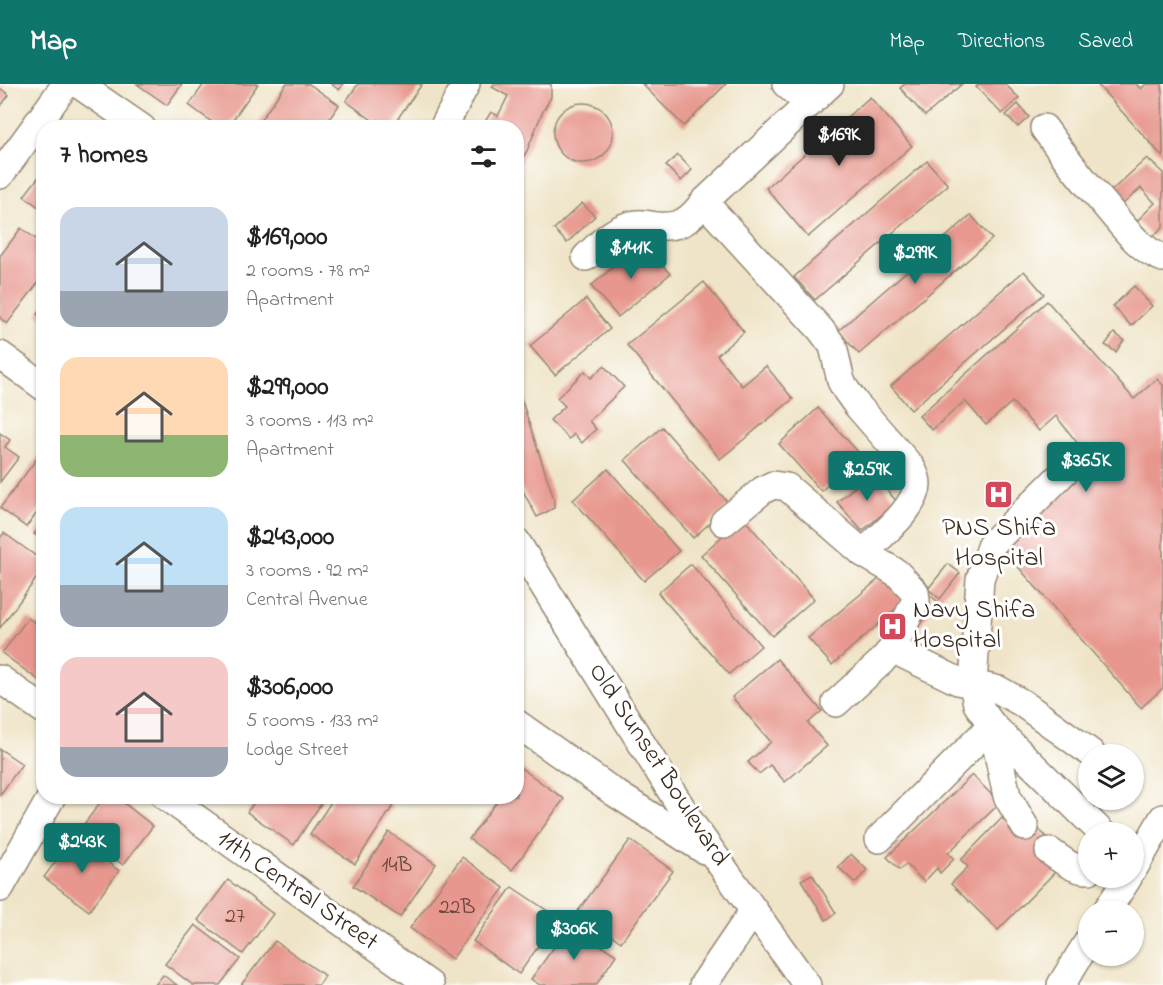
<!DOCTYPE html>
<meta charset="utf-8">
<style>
:root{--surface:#fff;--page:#f2f2f2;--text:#222;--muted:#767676;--accent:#0f766e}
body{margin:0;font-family:"Indie Flower",sans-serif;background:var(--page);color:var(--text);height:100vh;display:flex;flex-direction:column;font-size:22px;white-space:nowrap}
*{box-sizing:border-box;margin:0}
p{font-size:20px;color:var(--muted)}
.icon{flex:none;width:33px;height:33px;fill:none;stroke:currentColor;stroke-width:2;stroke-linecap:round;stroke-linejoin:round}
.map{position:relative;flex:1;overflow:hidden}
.panel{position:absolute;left:36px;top:36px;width:488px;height:684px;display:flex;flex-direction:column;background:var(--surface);border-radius:24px;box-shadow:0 2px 4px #0004}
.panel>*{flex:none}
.fabs{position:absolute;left:1078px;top:660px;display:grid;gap:12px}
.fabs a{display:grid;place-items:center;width:66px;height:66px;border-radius:50%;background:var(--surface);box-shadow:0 2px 4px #0004;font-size:30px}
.price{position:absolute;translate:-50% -51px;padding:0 14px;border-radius:6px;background:var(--accent);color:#fff;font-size:20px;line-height:39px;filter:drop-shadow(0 2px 3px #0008)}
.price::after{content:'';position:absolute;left:50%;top:36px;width:18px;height:14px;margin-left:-9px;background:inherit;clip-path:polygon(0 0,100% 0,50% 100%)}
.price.on{background:#222;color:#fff}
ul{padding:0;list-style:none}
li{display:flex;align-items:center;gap:18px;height:150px;padding:0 24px}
li span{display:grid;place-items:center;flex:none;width:168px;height:120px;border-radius:18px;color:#555}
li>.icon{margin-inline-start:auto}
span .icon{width:72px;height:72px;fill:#fffc;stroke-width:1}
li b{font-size:26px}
h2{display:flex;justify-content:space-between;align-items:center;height:72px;padding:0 24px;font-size:26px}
header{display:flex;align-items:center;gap:36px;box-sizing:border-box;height:84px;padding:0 30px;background:var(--accent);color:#fff}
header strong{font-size:28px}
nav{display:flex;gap:33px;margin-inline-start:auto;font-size:21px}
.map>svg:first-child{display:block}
.building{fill:#e7978d}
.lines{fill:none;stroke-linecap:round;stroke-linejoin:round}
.minor-casing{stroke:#958772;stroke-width:30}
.minor{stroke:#fff;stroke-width:27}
.labels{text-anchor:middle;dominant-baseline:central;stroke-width:6;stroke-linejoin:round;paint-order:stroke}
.number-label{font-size:22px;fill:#66453a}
.poi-label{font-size:26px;fill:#3b2a1e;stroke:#fff}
.street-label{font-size:26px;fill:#3b2a1e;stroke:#fff}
</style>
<header>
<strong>Map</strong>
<nav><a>Map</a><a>Directions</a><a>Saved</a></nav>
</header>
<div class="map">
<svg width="1163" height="901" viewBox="0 0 1163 901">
<rect width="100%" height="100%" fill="#fff"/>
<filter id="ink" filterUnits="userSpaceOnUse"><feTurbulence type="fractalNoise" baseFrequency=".0167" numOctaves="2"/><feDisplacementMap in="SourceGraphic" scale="12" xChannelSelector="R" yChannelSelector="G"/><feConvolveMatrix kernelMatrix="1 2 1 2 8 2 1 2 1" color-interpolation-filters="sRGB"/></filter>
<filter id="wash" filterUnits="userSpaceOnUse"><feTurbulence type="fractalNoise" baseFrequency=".008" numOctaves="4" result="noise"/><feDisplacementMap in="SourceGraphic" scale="24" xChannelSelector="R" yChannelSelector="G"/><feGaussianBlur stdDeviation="1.35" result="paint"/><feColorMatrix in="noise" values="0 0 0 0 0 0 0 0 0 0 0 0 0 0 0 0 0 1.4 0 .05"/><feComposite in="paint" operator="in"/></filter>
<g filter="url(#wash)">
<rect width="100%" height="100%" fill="#efe4c7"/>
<g id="blocks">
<g class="building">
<path d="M137,0H182L167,21Z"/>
<path d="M204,0H258L227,44H220L189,21Z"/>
<path d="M286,0H309L339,21L323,44H255Z"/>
<path d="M331,0H343L339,6Z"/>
<path d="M358,0H422L391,44H383L346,17Z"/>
<path d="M494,0H551V13L542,29L527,67L517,83L520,89L517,101L516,44H481L491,28L498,32L508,12L492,3Z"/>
<path d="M642,0H726L684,42Z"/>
<path d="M905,0H962L925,32L900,4Z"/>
<path d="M979,0H1005L1019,14L1002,30L976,3Z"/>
<path d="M1097,0H1136L1141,5L1146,0H1162L1163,73Z"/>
<path d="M0,4L9,11L0,23Z"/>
<path d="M870,13L912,62L808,153L766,104Z"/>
<circle cx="583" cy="49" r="30"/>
<path d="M1018,20L1029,33L1018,43L1006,31Z"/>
<path d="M678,71L692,86L681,97L666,82Z"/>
<path d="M1147,74L1163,89V143L1152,153L1137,137L1155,119L1141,104L1123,120L1111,107Z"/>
<path d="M927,77L948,101L815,216L794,193Z"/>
<path d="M44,86V127L24,112Z"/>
<path d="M582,119L595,132L567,159L554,145Z"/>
<path d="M971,131L992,155L859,270L838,247Z"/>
<path d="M21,144L44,161V191L7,240L0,234V172Z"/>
<path d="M643,158L670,190L618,233L591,202Z"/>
<path d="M1024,187L1044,210L911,326L891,302Z"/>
<path d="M704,198L744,248L717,271L742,302L766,282L793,315L720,375L627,261Z"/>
<path d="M1134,202L1152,222L1131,242L1113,222Z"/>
<path d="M586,215L610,245L555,291L530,262Z"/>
<path d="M1047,217L1134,315L1157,295L1163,301V604L1141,624L1000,462L1094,380L1056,332L1039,347L1012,318L986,341L965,317L932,346L919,332Z"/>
<path d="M44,221V235L37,230Z"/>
<path d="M1114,249L1124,256L1116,268L1105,261Z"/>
<path d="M604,282L624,303L589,337L596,345L582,359L574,350L569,355L550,336L565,322L557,314L585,287L591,294Z"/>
<path d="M516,299L554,415V424L537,433L516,394Z"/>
<path d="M818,324L861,371L821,407L779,360Z"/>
<path d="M662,343L730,421L693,454L625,376Z"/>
<path d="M0,349L10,356L5,363L19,373L0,398Z"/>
<path d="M44,365V420L26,443L0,424Z"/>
<path d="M608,385L679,467L644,497L573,416Z"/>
<path d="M872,388L897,418L862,447L837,418Z"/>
<path d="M743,434L814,515L772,552L701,471Z"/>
<path d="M44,437V456L34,450Z"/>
<path d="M4,449L44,478V484L0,544V454Z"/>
<path d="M691,480L761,562L729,590L658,509Z"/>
<path d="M948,480L960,489L940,515L928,505Z"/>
<path d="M886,489L909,513L832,581L808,554Z"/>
<path d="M931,512L938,518L913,549L906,544Z"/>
<path d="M28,534L44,545V600L2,569Z"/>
<path d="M777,575L822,627L808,639L827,662L785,698L770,681L759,690L748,678L771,658L732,613Z"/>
<path d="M0,665L22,680L0,711Z"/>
<path d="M521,684L564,715L512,786L469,755L501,712H516V691Z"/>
<path d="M972,691L1000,719L948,769L954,775L940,789L937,784L924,798L906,780L900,786L887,773Z"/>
<path d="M105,712H115L153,742L123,781L79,747Z"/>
<path d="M259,712H326L294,761L247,728Z"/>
<path d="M335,712H378L393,722L355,780L310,750Z"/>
<path d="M1002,734L1018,749L1030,737L1055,761L1057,786L998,846L951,800L968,783L961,776Z"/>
<path d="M389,748L436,780L400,833L353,802Z"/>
<path d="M74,753L119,787L89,827L44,793Z"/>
<path d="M630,756L673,787L621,858L578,827Z"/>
<path d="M851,770L867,786L855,799L838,783Z"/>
<path d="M462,773L504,804L452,875L410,844Z"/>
<path d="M812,790L836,829L826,836L801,796Z"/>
<path d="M228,796L273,830L243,870L198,836Z"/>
<path d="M512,803L558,834L519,890L473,857Z"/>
<path d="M195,841L240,875L220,901H193L165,880Z"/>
<path d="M570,841L616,871L596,901H540L531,895Z"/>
<path d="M275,857L325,892L319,901H241Z"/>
<path d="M163,891L177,901H155Z"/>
</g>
</g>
</g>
<g filter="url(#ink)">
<use href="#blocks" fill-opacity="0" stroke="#958772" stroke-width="1.5"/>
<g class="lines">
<defs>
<g id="minor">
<path d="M78,0L142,44"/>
<path d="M786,0L809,20"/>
<path d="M443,44L466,0"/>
<path d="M1044,44C1063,71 1083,96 1105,121C1122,141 1138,165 1163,174"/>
<path d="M0,91L66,0"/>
<path d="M704,118L821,246L833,262L841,297L846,306L856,320L911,383C914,389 917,393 917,400C917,424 879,453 863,469"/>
<path d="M586,173C601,159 616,142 637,140C643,139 650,141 656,142C681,144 690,136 704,118L830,0"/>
<path d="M0,271L44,303"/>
<path d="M1071,381L992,460L980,495L973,600L977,620L992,641L1101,748"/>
<path d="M724,438L763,406L773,401L787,403L863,469L897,489L915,508L916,516L892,565L881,578L836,619"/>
<path d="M516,457L691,739L807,901"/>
<path d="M892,565L958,597L999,606L1022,619L1091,669"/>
<path d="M0,595L44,626"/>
<path d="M516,639L615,709L704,766"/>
<path d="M992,641L1007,712L1025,743"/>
<path d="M165,712L430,901"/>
<path d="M879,755L992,641"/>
<path d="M1049,767C1061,775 1074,787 1089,786"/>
<path d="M1134,784L1163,734"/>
<path d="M0,804L52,712"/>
<path d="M1107,826L1128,794"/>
<path d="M703,901L754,826"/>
<path d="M1061,901L1089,856"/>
</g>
</defs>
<use href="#minor" class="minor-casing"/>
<use href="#minor" class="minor"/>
</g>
</g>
<defs>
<symbol id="hospital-square" viewBox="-11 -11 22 22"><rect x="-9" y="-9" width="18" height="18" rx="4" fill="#d1495b" stroke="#fff"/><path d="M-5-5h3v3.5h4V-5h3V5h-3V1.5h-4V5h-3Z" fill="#fff"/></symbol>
</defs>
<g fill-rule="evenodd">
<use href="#hospital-square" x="982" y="394" width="33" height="33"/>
<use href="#hospital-square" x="876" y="526" width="33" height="33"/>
</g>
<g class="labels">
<g class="number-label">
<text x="397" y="782">14B</text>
<text x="457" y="824">22B</text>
<text x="235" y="833">27</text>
</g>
<g class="poi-label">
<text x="999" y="445">PNS Shifa<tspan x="999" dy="30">Hospital</tspan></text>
<text x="913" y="527" text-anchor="start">Navy Shifa<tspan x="913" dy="30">Hospital</tspan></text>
</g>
<g class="street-label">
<text transform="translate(658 681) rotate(57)">Old Sunset Boulevard</text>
<text transform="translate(297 807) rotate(35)">11th Central Street</text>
</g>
</g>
</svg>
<div class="fabs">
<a><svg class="icon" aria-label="layers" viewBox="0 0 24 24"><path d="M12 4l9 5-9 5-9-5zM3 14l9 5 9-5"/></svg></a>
<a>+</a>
<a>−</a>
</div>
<b class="price on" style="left:839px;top:83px">$169K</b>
<b class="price" style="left:631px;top:196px">$141K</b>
<b class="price" style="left:915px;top:201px">$299K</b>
<b class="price" style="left:1086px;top:409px">$365K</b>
<b class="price" style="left:867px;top:418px">$259K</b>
<b class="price" style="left:82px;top:790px">$243K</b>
<b class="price" style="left:574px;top:877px">$306K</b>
<section class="panel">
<h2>7 homes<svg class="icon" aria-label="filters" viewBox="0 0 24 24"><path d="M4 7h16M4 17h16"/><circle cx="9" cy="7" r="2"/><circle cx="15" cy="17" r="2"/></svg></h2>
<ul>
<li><span style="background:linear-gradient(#c9d6e8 70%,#9aa5b1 0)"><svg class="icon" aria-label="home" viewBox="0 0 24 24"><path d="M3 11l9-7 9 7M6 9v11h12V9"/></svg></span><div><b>$169,000</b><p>2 rooms · 78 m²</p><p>Apartment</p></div></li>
<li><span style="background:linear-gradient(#ffd9b3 65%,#8fb573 0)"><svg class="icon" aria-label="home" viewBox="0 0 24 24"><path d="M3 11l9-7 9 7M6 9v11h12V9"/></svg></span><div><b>$299,000</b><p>3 rooms · 113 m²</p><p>Apartment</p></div></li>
<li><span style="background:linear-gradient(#bfe0f5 65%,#9aa5b1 0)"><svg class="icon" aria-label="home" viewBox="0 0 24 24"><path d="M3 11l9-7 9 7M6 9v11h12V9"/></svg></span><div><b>$243,000</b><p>3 rooms · 92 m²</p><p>Central Avenue</p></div></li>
<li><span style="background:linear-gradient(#f6c9c9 75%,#9aa5b1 0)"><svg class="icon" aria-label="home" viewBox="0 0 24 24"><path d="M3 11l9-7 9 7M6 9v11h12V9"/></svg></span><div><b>$306,000</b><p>5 rooms · 133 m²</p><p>Lodge Street</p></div></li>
</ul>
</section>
</div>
